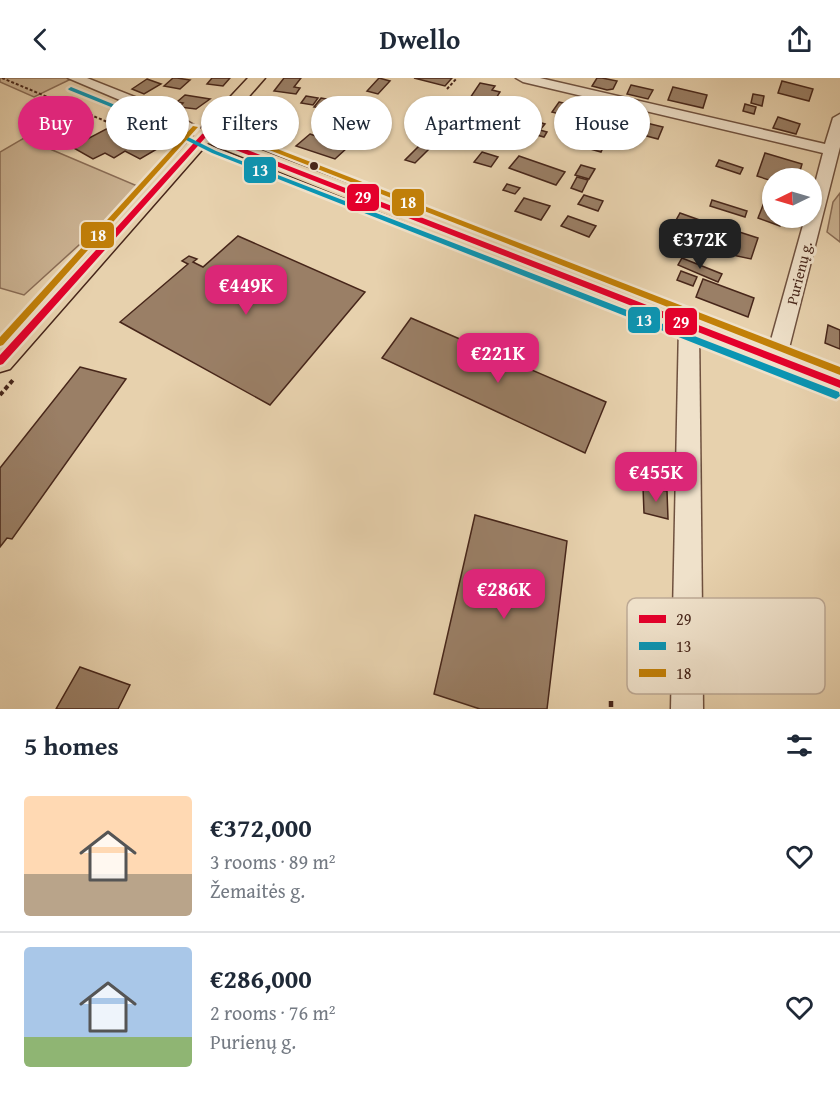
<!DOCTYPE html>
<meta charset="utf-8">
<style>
:root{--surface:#fff;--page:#f2f2f3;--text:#1f2937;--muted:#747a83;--line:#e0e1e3;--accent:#db2777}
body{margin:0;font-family:"Gentium Book Plus",serif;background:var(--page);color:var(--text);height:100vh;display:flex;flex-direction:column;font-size:22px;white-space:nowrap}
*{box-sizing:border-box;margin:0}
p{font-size:20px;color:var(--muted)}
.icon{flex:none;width:33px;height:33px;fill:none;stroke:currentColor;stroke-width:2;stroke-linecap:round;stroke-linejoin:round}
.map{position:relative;height:631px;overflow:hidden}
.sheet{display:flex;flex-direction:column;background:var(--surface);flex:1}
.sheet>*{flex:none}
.banner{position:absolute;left:18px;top:18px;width:804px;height:54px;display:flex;gap:12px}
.needle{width:39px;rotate:265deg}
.buttons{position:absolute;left:762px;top:90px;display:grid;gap:12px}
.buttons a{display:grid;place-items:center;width:60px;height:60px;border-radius:50%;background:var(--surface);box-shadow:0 2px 4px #0004;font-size:30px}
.price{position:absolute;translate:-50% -51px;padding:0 14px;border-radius:12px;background:var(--accent);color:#fff;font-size:20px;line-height:39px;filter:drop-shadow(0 2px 3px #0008)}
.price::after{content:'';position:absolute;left:50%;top:36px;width:18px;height:14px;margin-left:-9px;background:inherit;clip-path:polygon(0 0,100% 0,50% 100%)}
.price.active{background:#222;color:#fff}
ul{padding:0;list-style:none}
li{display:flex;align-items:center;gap:18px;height:150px;padding:0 24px}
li+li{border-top:2px solid var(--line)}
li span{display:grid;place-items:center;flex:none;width:168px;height:120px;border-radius:6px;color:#555}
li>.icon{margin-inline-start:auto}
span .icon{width:72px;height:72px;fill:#fffc;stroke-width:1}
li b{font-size:26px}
h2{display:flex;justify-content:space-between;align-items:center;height:72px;padding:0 24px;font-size:26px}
.chip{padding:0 21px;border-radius:27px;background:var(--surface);box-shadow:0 2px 4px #0004;font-size:21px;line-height:54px}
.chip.active{background:var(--accent);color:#fff}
header{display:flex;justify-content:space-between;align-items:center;height:78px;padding:0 24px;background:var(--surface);font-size:27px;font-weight:600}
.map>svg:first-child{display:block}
.green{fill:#ccb494;stroke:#8a6d57;stroke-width:1.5}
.building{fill:#9a7f66;stroke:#47261a;stroke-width:1.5}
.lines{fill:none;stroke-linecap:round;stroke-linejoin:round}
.minor-casing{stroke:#6f513f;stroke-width:3}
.major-casing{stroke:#47261a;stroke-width:3}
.path-far2{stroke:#47261a;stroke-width:2;stroke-dasharray:3 2;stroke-linecap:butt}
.path-far1{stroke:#47261a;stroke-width:4;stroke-dasharray:4.5 3;stroke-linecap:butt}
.path{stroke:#47261a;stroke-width:4.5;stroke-dasharray:6 4;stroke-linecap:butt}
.minor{fill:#efe1ca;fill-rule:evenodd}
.major{fill:#e7d1ad;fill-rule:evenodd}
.bus-1-casing{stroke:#efe1ca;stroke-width:5}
.bus-2-casing{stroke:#efe1ca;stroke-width:5}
.bus-3-casing{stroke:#efe1ca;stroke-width:5}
.bus-1{fill:#e4002b;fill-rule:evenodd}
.bus-2{fill:#0b95b3;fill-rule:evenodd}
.bus-3{fill:#c28008;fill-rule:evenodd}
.bus-dot{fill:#47261a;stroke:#efe1ca;stroke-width:2}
.labels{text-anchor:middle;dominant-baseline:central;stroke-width:6;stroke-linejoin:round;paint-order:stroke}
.far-street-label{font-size:15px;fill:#47261a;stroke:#efe1ca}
.key{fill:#efe1ca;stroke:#bda995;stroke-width:1.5}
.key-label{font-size:16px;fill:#47261a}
.line-badge{stroke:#efe1ca;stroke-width:2}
.badge-label{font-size:16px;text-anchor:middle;font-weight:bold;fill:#fff}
</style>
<header><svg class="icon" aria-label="back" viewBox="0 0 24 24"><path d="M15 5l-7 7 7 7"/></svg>Dwello<svg class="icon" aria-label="share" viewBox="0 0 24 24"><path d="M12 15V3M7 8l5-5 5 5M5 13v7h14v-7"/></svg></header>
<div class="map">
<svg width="840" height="631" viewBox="0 0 840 631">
<rect width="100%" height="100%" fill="#e7d1ad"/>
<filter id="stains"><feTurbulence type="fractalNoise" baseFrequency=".00333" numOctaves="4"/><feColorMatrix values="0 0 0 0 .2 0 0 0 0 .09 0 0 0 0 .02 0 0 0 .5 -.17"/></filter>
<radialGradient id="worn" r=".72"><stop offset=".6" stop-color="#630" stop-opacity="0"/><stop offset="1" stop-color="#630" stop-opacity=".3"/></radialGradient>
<g class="green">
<path d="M0,0H73L34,19L0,4Z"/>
<path d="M24,60L142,110L90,167H79L24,217L0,210V74Z"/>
<path d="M840,115V164L827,154L833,124Z"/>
</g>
<g class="building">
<path d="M173,0H177L190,2L180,11L164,8Z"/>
<path d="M212,0H230L223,8L207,6Z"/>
<path d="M284,0H301L294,9L300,10L296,16L274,13Z"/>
<path d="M379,0L390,3L378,16L367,13Z"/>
<path d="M414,0H452L445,8Z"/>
<path d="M597,0H602L617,3L613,11L607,12L592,8Z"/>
<path d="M147,1L161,6L144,16L132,11Z"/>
<path d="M782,3L813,11L809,23L778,15Z"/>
<path d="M480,5L495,8L492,12L500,14L493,25L470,20Z"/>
<path d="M631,7L653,12L648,21L627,16Z"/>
<path d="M673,9L707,17L703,30L668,22Z"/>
<path d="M753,16L764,18L762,28L751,25Z"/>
<path d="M185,17L210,21L196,31L179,29L183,25L177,24Z"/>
<path d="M306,18L318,20L313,27L301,25Z"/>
<path d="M321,20L337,23L330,31L314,29Z"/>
<path d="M501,23L508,25L506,29L515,31L503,48L490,45L497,35L493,34Z"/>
<path d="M559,24L601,34L595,45L552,34Z"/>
<path d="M745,26L756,29L754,36L743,33Z"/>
<path d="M342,31L355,35L341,47L328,43Z"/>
<path d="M618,38L663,49L658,61L613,49Z"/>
<path d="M778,39L800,46L796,56L773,50Z"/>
<path d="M255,40L273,46L262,55L244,48Z"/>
<path d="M531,42L545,46L540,52L547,54L544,59L523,53Z"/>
<path d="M110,49L134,61L140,58L162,68L140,81L125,73L114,80L105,75L93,81L72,69Z"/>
<path d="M453,51L461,54L452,61L444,58Z"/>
<path d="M433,54L443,57L415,85L405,82Z"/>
<path d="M310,56L348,69L335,81L296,68Z"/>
<path d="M588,56L607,61L601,74L583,69L591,62L586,61Z"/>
<path d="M482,74L498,79L491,89L474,84Z"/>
<path d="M765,75L802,86L798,100L772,103L757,98Z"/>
<path d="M519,78L565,94L556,107L509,90Z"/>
<path d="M719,82L743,90L740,96L716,88Z"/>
<path d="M581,87L595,91L589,101L575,97Z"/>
<path d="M577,99L588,102L582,114L571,110Z"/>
<path d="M507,106L520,110L515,116L503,112Z"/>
<path d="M584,117L603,123L598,133L578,126Z"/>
<path d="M524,120L550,128L541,142L515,133Z"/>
<path d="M712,122L747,133L745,139L710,128Z"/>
<path d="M765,122L772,124V140H783L780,148L758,140Z"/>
<path d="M680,135L708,145L697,172L673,163L681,146L675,144Z"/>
<path d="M568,138L596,148L589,159L561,148Z"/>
<path d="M730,151L758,160L751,181L723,175Z"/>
<path d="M238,158L365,214L270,327L120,244L188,186L182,183L189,178L197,181L193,184L203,189Z"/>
<path d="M682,180L722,196L718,204L678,187Z"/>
<path d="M681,193L697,199L693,208L677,202Z"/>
<path d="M703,201L754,220L748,239L696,219Z"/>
<path d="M411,240L606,324L585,375L382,280Z"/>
<path d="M828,247L840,252V271L825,265Z"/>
<path d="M80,289L126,301L12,461L7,460L0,469V390Z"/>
<path d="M643,409L667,413L668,441L644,435Z"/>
<path d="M475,437L567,463L547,631H480L434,616Z"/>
<path d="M80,589L130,607L118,631H56Z"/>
</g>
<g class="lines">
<defs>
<g id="minor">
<path d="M68,0H87L170,33L211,57L209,60H199L160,39Z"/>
<path d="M516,0H540L825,66L833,40L840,36V69L785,286L777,289L769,286L766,280L805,140H812V117L823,75L523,4Z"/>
<path d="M689,239L696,241L699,247L703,631H671L679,247L682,241Z"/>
</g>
<path id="major" d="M248,0H265L217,55L840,294V318L208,65L10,291L0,294V265Z"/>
</defs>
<use href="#minor" class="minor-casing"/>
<use href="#major" class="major-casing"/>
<g class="path-far2">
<path d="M2,0L134,55L150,46"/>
<path d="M447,11L457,0"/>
</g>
<path class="path-far1" d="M0,317L13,302"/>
<path class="path" d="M611,623V631"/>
<use href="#minor" class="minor"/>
<use href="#major" class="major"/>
<defs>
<path id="bus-1" d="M204,55L840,302V310L205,60L3,286L0,287V277L202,56Z"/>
<path id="bus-2" d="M71,9L162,46L216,73L839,314L840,318L836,321L833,320L212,75L158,48L69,12L68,11Z"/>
<g id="bus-3">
<path d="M206,45H210L840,289V297L206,47Z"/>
<path d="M193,48L198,49L3,267L0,268V259Z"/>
</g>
</defs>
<use href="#bus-1" class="bus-1-casing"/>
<use href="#bus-2" class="bus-2-casing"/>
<use href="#bus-3" class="bus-3-casing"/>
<use href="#bus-1" class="bus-1"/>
<use href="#bus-2" class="bus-2"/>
<use href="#bus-3" class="bus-3"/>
</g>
<circle class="bus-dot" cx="314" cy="88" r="5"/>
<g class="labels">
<g class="far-street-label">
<text transform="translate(799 195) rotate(-76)">Purienų g.</text>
</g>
</g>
<rect x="627" y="520" width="198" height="96" rx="9" class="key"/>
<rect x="639" y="537" width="27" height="8" fill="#e4002b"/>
<rect x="639" y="564" width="27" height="8" fill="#0b95b3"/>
<rect x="639" y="591" width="27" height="8" fill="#c28008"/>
<g class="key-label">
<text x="676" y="547">29</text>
<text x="676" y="574">13</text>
<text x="676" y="601">18</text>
</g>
<g class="line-badge">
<rect x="243" y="78" width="34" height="28" rx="6" fill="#0b95b3"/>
<rect x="346" y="105" width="34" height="29" rx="6" fill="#e4002b"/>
<rect x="391" y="110" width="34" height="29" rx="6" fill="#c28008"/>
<rect x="80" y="143" width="35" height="28" rx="6" fill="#c28008"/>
<rect x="627" y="228" width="34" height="28" rx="6" fill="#0b95b3"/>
<rect x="664" y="229" width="34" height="29" rx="6" fill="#e4002b"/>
</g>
<g class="badge-label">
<text x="260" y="98">13</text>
<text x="363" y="125">29</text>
<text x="408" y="130">18</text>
<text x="98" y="163">18</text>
<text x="644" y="248">13</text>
<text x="681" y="250">29</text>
</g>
<rect width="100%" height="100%" filter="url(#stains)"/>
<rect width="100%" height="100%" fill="url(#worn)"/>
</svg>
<div class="buttons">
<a><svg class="needle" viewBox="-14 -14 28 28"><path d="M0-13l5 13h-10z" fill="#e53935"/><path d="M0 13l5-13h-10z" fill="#747a83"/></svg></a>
</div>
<b class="price active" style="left:700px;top:192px">€372K</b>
<b class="price" style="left:246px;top:238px">€449K</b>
<b class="price" style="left:498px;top:306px">€221K</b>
<b class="price" style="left:656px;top:425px">€455K</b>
<b class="price" style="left:504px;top:542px">€286K</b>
<div class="banner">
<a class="chip active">Buy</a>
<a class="chip">Rent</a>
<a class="chip">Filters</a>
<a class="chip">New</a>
<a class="chip">Apartment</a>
<a class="chip">House</a>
</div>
</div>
<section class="sheet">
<h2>5 homes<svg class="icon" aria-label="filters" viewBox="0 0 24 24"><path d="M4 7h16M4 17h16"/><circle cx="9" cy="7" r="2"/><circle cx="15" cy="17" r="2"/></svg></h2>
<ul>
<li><span style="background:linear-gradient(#ffd9b3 65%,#b9a48a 0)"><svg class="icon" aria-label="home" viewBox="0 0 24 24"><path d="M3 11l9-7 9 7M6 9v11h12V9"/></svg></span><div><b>€372,000</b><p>3 rooms · 89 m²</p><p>Žemaitės g.</p></div><svg class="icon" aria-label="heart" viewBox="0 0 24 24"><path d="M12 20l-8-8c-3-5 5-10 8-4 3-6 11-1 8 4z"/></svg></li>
<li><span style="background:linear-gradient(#a9c7e8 75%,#8fb573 0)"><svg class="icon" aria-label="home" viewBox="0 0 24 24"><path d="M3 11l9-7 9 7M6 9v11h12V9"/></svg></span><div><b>€286,000</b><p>2 rooms · 76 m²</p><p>Purienų g.</p></div><svg class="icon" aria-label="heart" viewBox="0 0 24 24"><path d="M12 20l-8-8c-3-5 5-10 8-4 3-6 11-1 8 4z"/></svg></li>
</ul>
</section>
